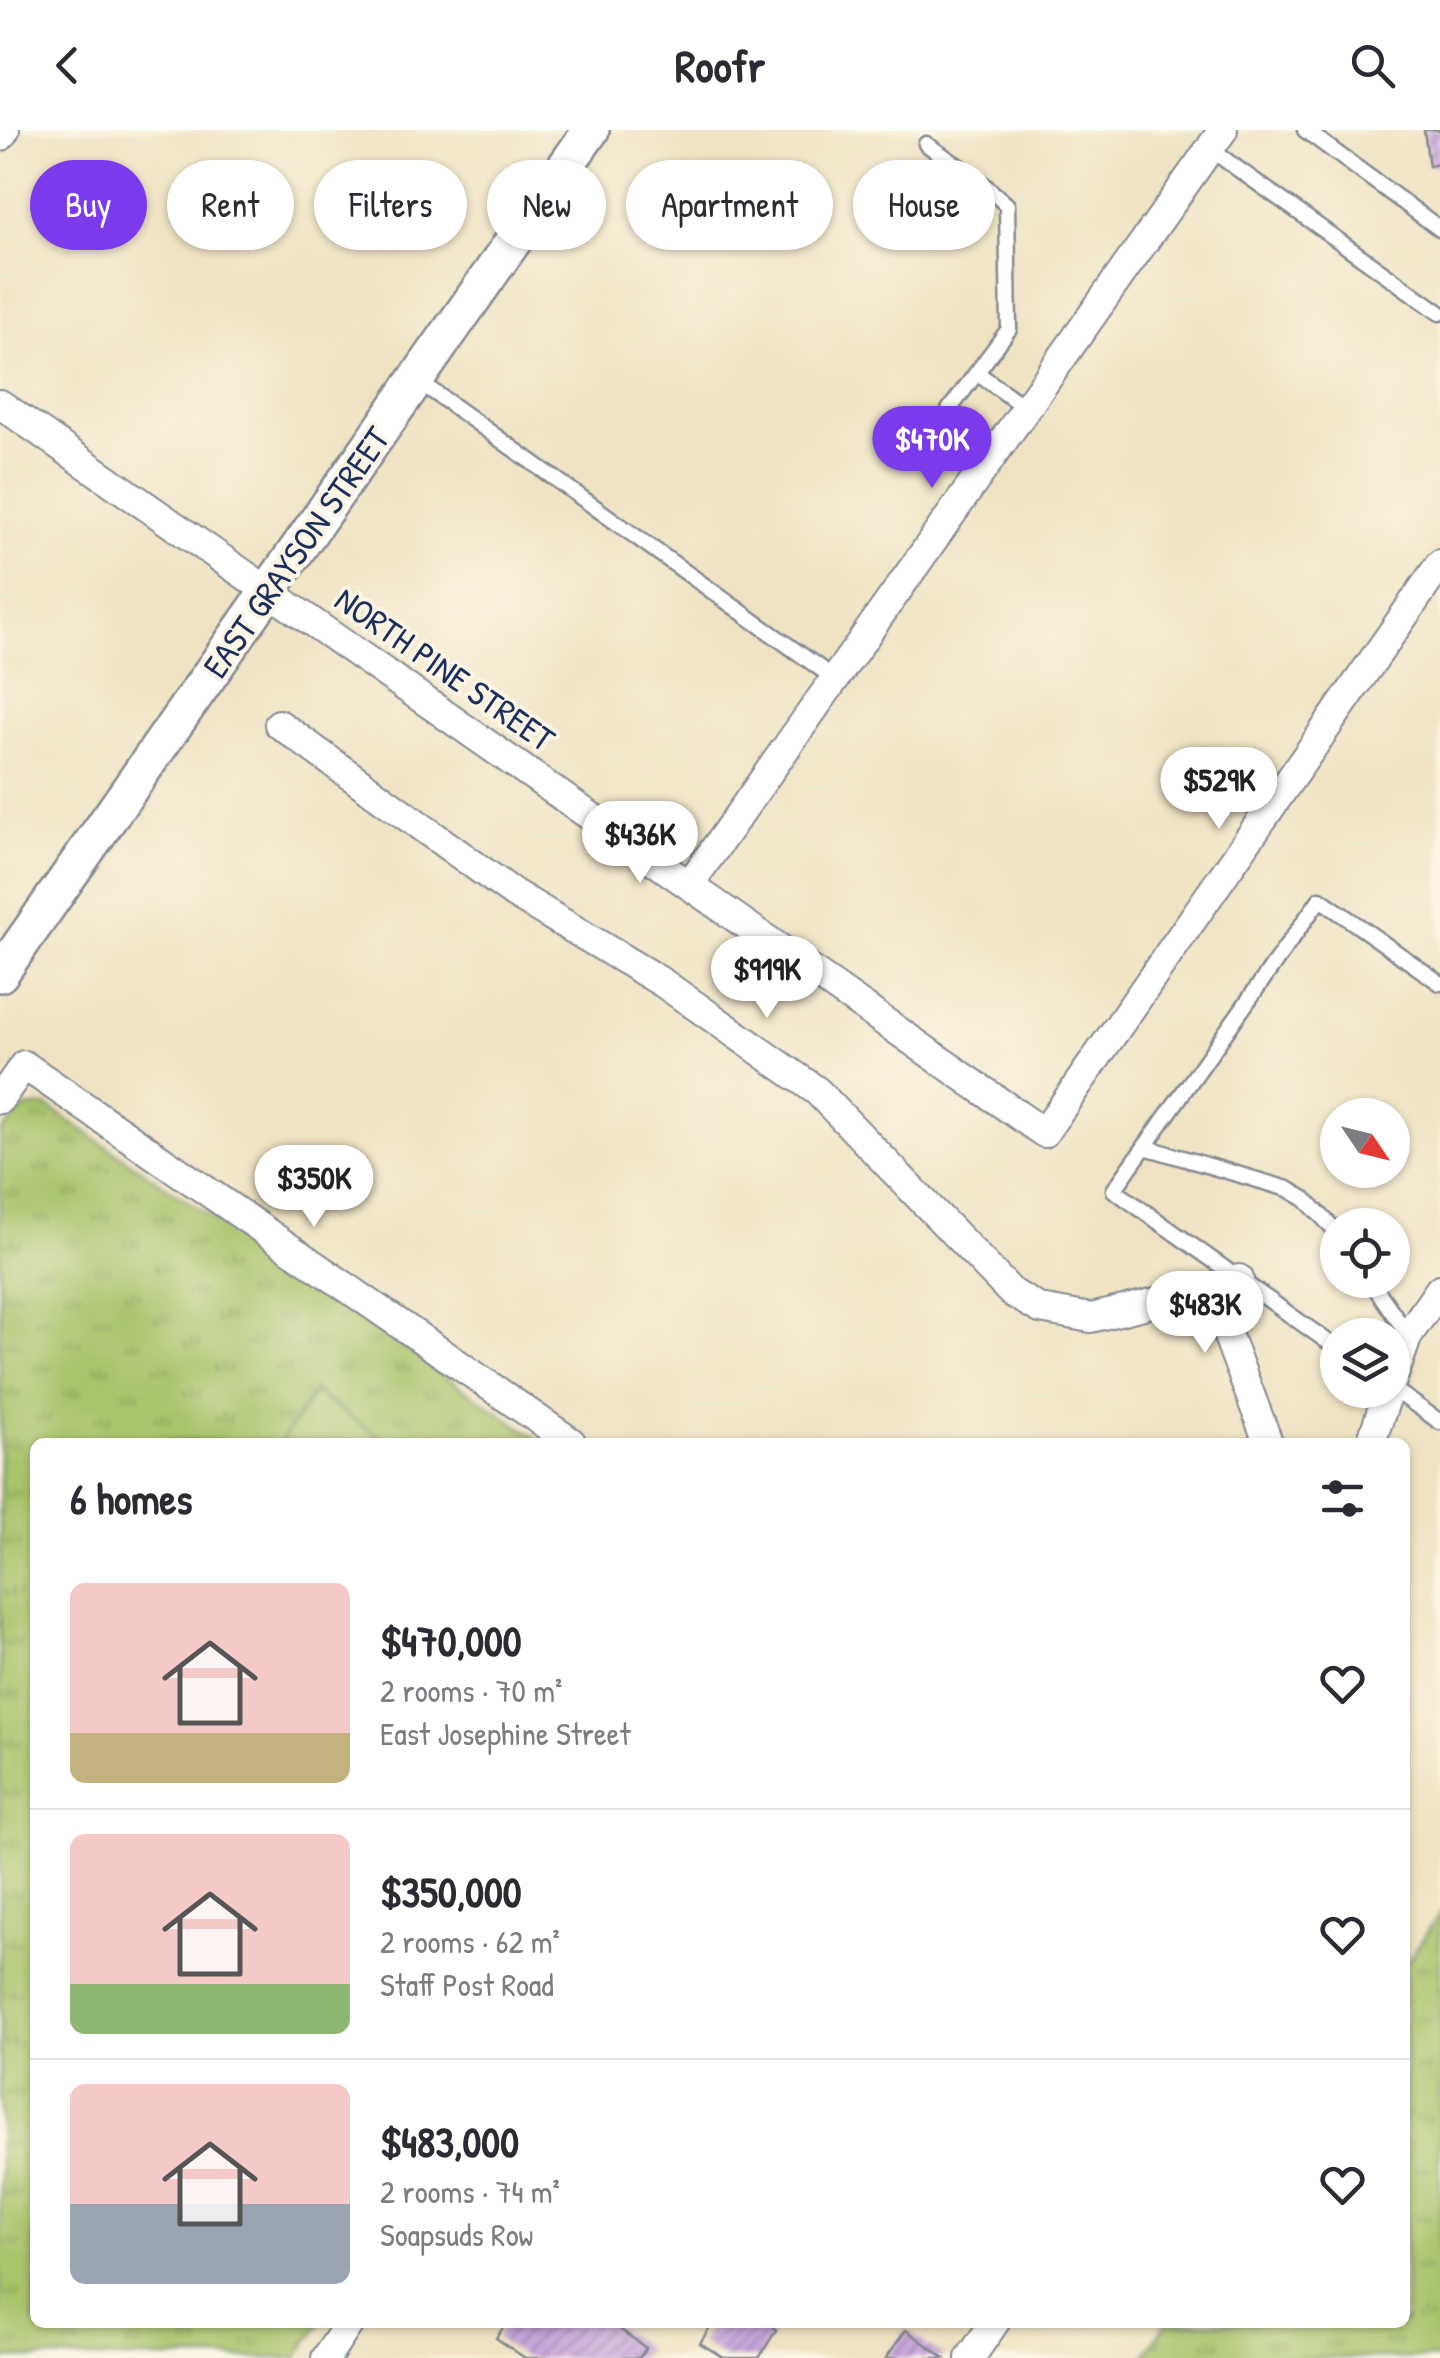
<!DOCTYPE html>
<meta charset="utf-8">
<style>
:root{--surface:#fff;--page:#f7f7f7;--text:#2b2b33;--muted:#7c7c81;--line:#e1e1e2;--accent:#7c3aed}
body{margin:0;font-family:"Patrick Hand",sans-serif;background:var(--page);color:var(--text);height:100vh;display:flex;flex-direction:column;font-size:38px;white-space:nowrap}
*{box-sizing:border-box;margin:0}
p{font-size:32px;color:var(--muted)}
.icon{flex:none;width:55px;height:55px;fill:none;stroke:currentColor;stroke-width:2;stroke-linecap:round;stroke-linejoin:round}
.map{position:relative;flex:1;overflow:hidden}
.sheet{position:absolute;left:30px;top:1308px;width:1380px;height:890px;display:flex;flex-direction:column;background:var(--surface);border-radius:15px;box-shadow:0 2px 8px #0004}
.sheet>*{flex:none}
.banner{position:absolute;left:30px;top:30px;width:1380px;height:90px;display:flex;gap:20px}
.needle{width:65px;rotate:125deg}
.tools{position:absolute;left:1320px;top:968px;display:grid;gap:20px}
.tools a{display:grid;place-items:center;width:90px;height:90px;border-radius:50%;background:var(--surface);box-shadow:0 2px 8px #0004;font-size:50px}
.price{position:absolute;translate:-50% -85px;padding:0 22px;border-radius:35px;background:#fff;color:#222;font-size:32px;line-height:65px;filter:drop-shadow(0 2px 5px #0008)}
.price::after{content:'';position:absolute;left:50%;top:60px;width:30px;height:22px;margin-left:-15px;background:inherit;clip-path:polygon(0 0,100% 0,50% 100%)}
.price.current{background:var(--accent);color:#fff}
ul{padding:0;list-style:none}
li{display:flex;align-items:center;gap:30px;height:250px;padding:0 40px}
li+li{border-top:2px solid var(--line)}
li span{display:grid;place-items:center;flex:none;width:280px;height:200px;border-radius:15px;color:#555}
li>.icon{margin-inline-start:auto}
span .icon{width:120px;height:120px;fill:#fffc;stroke-width:1}
li b{font-size:42px}
h2{display:flex;justify-content:space-between;align-items:center;height:120px;padding:0 40px;font-size:42px}
.chip{padding:0 35px;border-radius:45px;background:var(--surface);box-shadow:0 2px 8px #0004;font-size:35px;line-height:90px}
.chip.current{background:var(--accent);color:#fff}
header{display:flex;justify-content:space-between;align-items:center;height:130px;padding:0 40px;background:var(--surface);font-size:45px;font-weight:800}
.map>svg:first-child{display:block}
.grass{fill:url(#grass-tufts);stroke:#627964;stroke-width:2.5}
.pitch{fill:#a8c369;stroke:#627964;stroke-width:2.5}
.building{fill:url(#building-hatch)}
.lines{fill:none;stroke-linecap:round;stroke-linejoin:round}
.service-casing{stroke:#858990;stroke-width:19}
.minor-casing{stroke:#858990;stroke-width:32}
.tertiary-casing{stroke:#858990;stroke-width:40}
.service{stroke:#fff;stroke-width:14}
.minor{stroke:#fff;stroke-width:28}
.tertiary{stroke:#fff;stroke-width:35}
.labels{text-anchor:middle;dominant-baseline:central;stroke-width:8;stroke-linejoin:round;paint-order:stroke}
.street-label{font-size:35px;fill:#1b2f5e;stroke:#fcf5e5}
</style>
<header><svg class="icon" aria-label="back" viewBox="0 0 24 24"><path d="M15 5l-7 7 7 7"/></svg>Roofr<svg class="icon" aria-label="search" viewBox="0 0 24 24"><circle cx="10" cy="10" r="6"/><path d="M15 15l6 6"/></svg></header>
<div class="map">
<svg width="1440" height="2228" viewBox="0 0 1440 2228">
<defs>
<pattern id="grass-tufts" width="24" height="20" patternUnits="userSpaceOnUse" patternTransform="scale(2.5)"><rect width="24" height="20" fill="#a8c369"/><path d="M3 7l-1-3M5 7V3M7 7l1-3M15 17l-1-3M17 17v-4M19 17l1-3" fill="none" stroke="#889f5a"/></pattern>
<pattern id="building-hatch" width="6" height="6" patternUnits="userSpaceOnUse" patternTransform="scale(2.5)"><rect width="6" height="6" fill="#c8a7db"/><path d="M-1 1l2-2M0 6l6-6M5 7l2-2" fill="none" stroke="#a288b5"/></pattern>
</defs>
<rect width="100%" height="100%" fill="#fcf5e5"/>
<filter id="ink" filterUnits="userSpaceOnUse"><feTurbulence type="fractalNoise" baseFrequency=".01" numOctaves="2"/><feDisplacementMap in="SourceGraphic" scale="20" xChannelSelector="R" yChannelSelector="G"/><feConvolveMatrix kernelMatrix="1 2 1 2 8 2 1 2 1" color-interpolation-filters="sRGB"/></filter>
<filter id="wash" filterUnits="userSpaceOnUse"><feTurbulence type="fractalNoise" baseFrequency=".0048" numOctaves="4" result="noise"/><feDisplacementMap in="SourceGraphic" scale="40" xChannelSelector="R" yChannelSelector="G"/><feGaussianBlur stdDeviation="2.25" result="paint"/><feColorMatrix in="noise" values="0 0 0 0 0 0 0 0 0 0 0 0 0 0 0 0 0 1.4 0 .05"/><feComposite in="paint" operator="in"/></filter>
<g filter="url(#wash)">
<rect width="100%" height="100%" fill="#efe3c3"/>
<g class="grass">
<path d="M47,976L542,1312H35V2192L321,2193L296,2228H0V1003L25,978Z"/>
<path d="M1440,1783V2228H1143L1166,2193L1405,2192V1835Z"/>
</g>
<path class="pitch" d="M314,1262L388,1312H287L282,1309Z"/>
<g id="blocks">
<g class="building">
<path d="M1424,0H1440V34L1429,36Z"/>
<path d="M507,2192H610L646,2218L639,2228H525L496,2208Z"/>
<path d="M713,2192H768L776,2200L759,2228H724L700,2213Z"/>
<path d="M906,2200L945,2228H886Z"/>
</g>
</g>
</g>
<g filter="url(#ink)">
<use href="#blocks" fill-opacity="0" stroke="#858990" stroke-width="2.5"/>
<g class="lines">
<defs>
<g id="service">
<path d="M1305,0L1440,99"/>
<path d="M926,14L976,48L1007,75L1009,199L949,280"/>
<path d="M1210,19L1440,183"/>
<path d="M977,243L1026,278"/>
<path d="M417,250L835,549"/>
<path d="M1145,1017L1288,1059L1305,1069L1338,1103"/>
<path d="M1370,1150L1408,1205"/>
<path d="M1338,1219L1114,1060L1320,769L1440,853"/>
<path d="M1392,1258L1440,1292"/>
</g>
<g id="minor">
<path d="M0,7L5,0"/>
<path d="M0,274L1044,1003L1440,434"/>
<path d="M279,594L513,763L663,853L817,961L1011,1162L1040,1179L1091,1188L1180,1166L1218,1180"/>
<path d="M689,755L1223,0"/>
<path d="M0,969L24,935L571,1312"/>
<path d="M1239,1149L1218,1180L1268,1312"/>
<path d="M1392,1251L1408,1205L1440,1159"/>
<path d="M1371,1312L1389,1260"/>
<path d="M326,2228L350,2192"/>
<path d="M970,2228L995,2192"/>
</g>
<path id="tertiary" d="M0,844L591,0"/>
</defs>
<use href="#service" class="service-casing"/>
<use href="#minor" class="minor-casing"/>
<use href="#tertiary" class="tertiary-casing"/>
<use href="#service" class="service"/>
<use href="#minor" class="minor"/>
<use href="#tertiary" class="tertiary"/>
</g>
</g>
<g class="labels">
<g class="street-label">
<text transform="translate(296 422) rotate(-55)">EAST GRAYSON STREET</text>
<text transform="translate(445 539) rotate(35)">NORTH PINE STREET</text>
</g>
</g>
</svg>
<div class="tools">
<a><svg class="needle" viewBox="-14 -14 28 28"><path d="M0-13l5 13h-10z" fill="#e53935"/><path d="M0 13l5-13h-10z" fill="#7c7c81"/></svg></a>
<a><svg class="icon" aria-label="locate" viewBox="0 0 24 24"><circle cx="12" cy="12" r="6"/><path d="M12 2v4M12 18v4M2 12h4M18 12h4"/></svg></a>
<a><svg class="icon" aria-label="layers" viewBox="0 0 24 24"><path d="M12 4l9 5-9 5-9-5zM3 14l9 5 9-5"/></svg></a>
</div>
<b class="price current" style="left:932px;top:361px">$470K</b>
<b class="price" style="left:1219px;top:702px">$529K</b>
<b class="price" style="left:640px;top:756px">$436K</b>
<b class="price" style="left:767px;top:891px">$919K</b>
<b class="price" style="left:314px;top:1100px">$350K</b>
<b class="price" style="left:1205px;top:1226px">$483K</b>
<div class="banner">
<a class="chip current">Buy</a>
<a class="chip">Rent</a>
<a class="chip">Filters</a>
<a class="chip">New</a>
<a class="chip">Apartment</a>
<a class="chip">House</a>
</div>
<section class="sheet">
<h2>6 homes<svg class="icon" aria-label="filters" viewBox="0 0 24 24"><path d="M4 7h16M4 17h16"/><circle cx="9" cy="7" r="2"/><circle cx="15" cy="17" r="2"/></svg></h2>
<ul>
<li><span style="background:linear-gradient(#f6c9c9 75%,#c2b280 0)"><svg class="icon" aria-label="home" viewBox="0 0 24 24"><path d="M3 11l9-7 9 7M6 9v11h12V9"/></svg></span><div><b>$470,000</b><p>2 rooms · 70 m²</p><p>East Josephine Street</p></div><svg class="icon" aria-label="heart" viewBox="0 0 24 24"><path d="M12 20l-8-8c-3-5 5-10 8-4 3-6 11-1 8 4z"/></svg></li>
<li><span style="background:linear-gradient(#f6c9c9 75%,#8fb573 0)"><svg class="icon" aria-label="home" viewBox="0 0 24 24"><path d="M3 11l9-7 9 7M6 9v11h12V9"/></svg></span><div><b>$350,000</b><p>2 rooms · 62 m²</p><p>Staff Post Road</p></div><svg class="icon" aria-label="heart" viewBox="0 0 24 24"><path d="M12 20l-8-8c-3-5 5-10 8-4 3-6 11-1 8 4z"/></svg></li>
<li><span style="background:linear-gradient(#f6c9c9 60%,#9aa5b1 0)"><svg class="icon" aria-label="home" viewBox="0 0 24 24"><path d="M3 11l9-7 9 7M6 9v11h12V9"/></svg></span><div><b>$483,000</b><p>2 rooms · 74 m²</p><p>Soapsuds Row</p></div><svg class="icon" aria-label="heart" viewBox="0 0 24 24"><path d="M12 20l-8-8c-3-5 5-10 8-4 3-6 11-1 8 4z"/></svg></li>
</ul>
</section>
</div>
